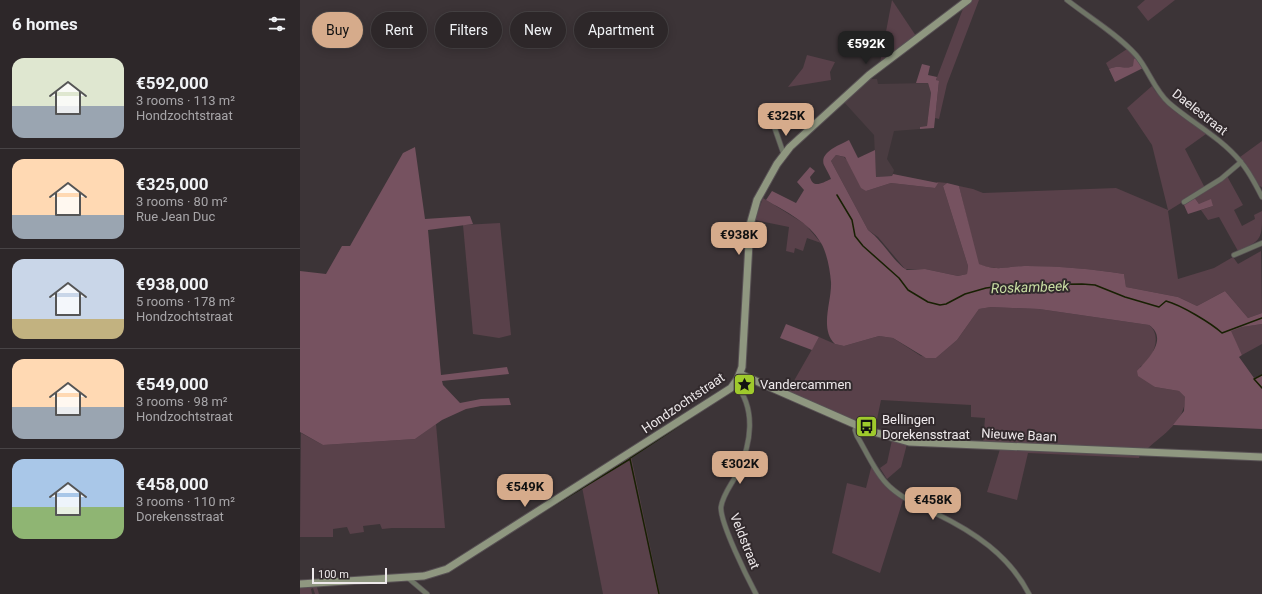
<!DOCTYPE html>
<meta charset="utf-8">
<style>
:root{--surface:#2d2729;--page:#352f31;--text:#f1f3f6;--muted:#a7a5a8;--line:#484446;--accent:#d6ab8b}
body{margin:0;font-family:Roboto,sans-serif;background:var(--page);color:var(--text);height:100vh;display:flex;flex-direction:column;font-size:15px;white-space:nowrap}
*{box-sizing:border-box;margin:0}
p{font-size:13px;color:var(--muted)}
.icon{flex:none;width:22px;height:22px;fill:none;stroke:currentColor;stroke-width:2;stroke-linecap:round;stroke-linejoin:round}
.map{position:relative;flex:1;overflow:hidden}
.details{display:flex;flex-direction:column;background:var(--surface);width:300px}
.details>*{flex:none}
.hud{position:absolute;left:12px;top:12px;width:380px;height:36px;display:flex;gap:8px}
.scale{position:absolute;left:12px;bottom:10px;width:75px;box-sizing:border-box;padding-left:4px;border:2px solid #eee9eb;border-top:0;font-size:11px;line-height:14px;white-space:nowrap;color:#eee9eb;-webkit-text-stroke:3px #322a2d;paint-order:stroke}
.price{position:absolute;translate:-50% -34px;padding:0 9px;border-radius:8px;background:var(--accent);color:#111;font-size:13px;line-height:26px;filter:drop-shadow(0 1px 2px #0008)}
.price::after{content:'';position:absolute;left:50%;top:24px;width:12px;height:9px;margin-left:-6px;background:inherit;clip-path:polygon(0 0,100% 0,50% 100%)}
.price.current{background:#222;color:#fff}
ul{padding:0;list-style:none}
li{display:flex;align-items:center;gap:12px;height:100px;padding:0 12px}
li+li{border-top:1px solid var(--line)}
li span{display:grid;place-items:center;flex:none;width:112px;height:80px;border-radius:12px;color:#555}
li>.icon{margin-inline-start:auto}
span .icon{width:48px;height:48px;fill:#fffc;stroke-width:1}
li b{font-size:17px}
h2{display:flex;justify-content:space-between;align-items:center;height:48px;padding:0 12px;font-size:17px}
.chip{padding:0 14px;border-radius:18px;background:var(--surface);box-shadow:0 2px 10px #0003,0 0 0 1px var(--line);font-size:14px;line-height:36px}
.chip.current{background:var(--accent);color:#111}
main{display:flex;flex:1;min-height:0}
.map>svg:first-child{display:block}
.built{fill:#4a3c41}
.green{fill:#59414a}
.forest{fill:#765260}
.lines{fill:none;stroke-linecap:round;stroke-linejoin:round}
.stream{stroke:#182003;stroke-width:1.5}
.street-casing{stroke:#585154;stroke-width:6}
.secondary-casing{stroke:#585154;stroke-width:9}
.street{stroke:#6f7566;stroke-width:4.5}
.secondary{stroke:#8f9780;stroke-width:7}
.labels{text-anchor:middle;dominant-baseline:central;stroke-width:4;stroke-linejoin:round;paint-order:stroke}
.street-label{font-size:13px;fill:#eee9eb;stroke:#322a2d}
.poi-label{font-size:13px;fill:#eee9eb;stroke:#322a2d;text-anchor:start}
.water-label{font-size:14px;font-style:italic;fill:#cadfa4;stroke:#322a2d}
</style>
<main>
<section class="details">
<h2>6 homes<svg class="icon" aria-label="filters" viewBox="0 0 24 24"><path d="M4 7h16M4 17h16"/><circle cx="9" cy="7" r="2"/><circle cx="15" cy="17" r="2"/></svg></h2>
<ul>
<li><span style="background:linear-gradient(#dfe7d0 60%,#9aa5b1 0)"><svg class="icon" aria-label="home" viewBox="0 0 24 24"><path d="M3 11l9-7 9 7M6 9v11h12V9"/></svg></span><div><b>€592,000</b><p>3 rooms · 113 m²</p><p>Hondzochtstraat</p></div></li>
<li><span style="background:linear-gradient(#ffd9b3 70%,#9aa5b1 0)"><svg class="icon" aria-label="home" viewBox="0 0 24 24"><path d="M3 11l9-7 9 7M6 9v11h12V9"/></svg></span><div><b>€325,000</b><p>3 rooms · 80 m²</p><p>Rue Jean Duc</p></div></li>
<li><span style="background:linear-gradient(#c9d6e8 75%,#c2b280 0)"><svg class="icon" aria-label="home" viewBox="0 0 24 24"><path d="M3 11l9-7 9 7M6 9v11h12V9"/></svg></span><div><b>€938,000</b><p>5 rooms · 178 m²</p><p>Hondzochtstraat</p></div></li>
<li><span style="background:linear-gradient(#ffd9b3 60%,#9aa5b1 0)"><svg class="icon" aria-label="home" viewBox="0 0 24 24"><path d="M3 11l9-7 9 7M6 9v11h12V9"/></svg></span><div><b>€549,000</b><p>3 rooms · 98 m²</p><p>Hondzochtstraat</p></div></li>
<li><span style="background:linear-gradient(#a9c7e8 60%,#8fb573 0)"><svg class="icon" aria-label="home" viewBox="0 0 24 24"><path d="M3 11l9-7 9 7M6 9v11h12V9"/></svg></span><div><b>€458,000</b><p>3 rooms · 110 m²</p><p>Dorekensstraat</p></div></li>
</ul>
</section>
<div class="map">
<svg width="962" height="594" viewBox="0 0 962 594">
<rect width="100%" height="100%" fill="#3c3437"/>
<path class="built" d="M569,79H577L578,84L628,83L631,93L627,126L620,127V129L594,131L587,159L594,170L592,176L576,177L574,135L543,101Z"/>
<g class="green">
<path d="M592,0L616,36L580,63Z"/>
<path d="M672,0H679L647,84L639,119L635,118L639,82L636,80L664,6Z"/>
<path d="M845,0H875L848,21L837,7Z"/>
<path d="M827,49L836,58L834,66C825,70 819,64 809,69L806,63Z"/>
<path d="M507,55L535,62L530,72L531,80L488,87L503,68Z"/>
<path d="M852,86C865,108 887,119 906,134L885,149L905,188L868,211L878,279L914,268L933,257L938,264L961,251L962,313L948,318L925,291L897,306L878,297L826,287L824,274C794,269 757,266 727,266C706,266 699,272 678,264L659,186L673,189L683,193L816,188L868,210L852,145L827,108Z"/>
<path d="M962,141V187L959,186L940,157Z"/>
<path d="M536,155L544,157L547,160L566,191L591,183L635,188L637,182L647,183L643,186L668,266L667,274L658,276L625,269H605L578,237L568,230L531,161Z"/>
<path d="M927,176L943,205L934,210L942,226L955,219L954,215L962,211C962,240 962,240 938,251L919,217L908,220L901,210L913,206L899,204L894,197Z"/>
<path d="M463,198L505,224L521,243L507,238L503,251L495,248L494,253L486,251L489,227L455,220Z"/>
<path d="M200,223L211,335L199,338L173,334L163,225Z"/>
<path d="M691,307L739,309L849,325C863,336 853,359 840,367L855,387L879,391L885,397C886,420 864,434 848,448L683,444L685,418L671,417V405L581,400L575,429L487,393L519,337L535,344L544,346L579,336L593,338L621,356L636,358L657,340L679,309Z"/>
<path d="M962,324V344L942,355L930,331L942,327Z"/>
<path d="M136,424L145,528H92L82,529L80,524L63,526L64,532L50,534L47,527L33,529V537H0L1,433L23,445L115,439Z"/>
<path d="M592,440L607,444L601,467L587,479L580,468L587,463Z"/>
<path d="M700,449L840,454L839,458L728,453L717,500L687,492Z"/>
<path d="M331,456L360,594H303L282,487Z"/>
<path d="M572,464L592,491L603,500L580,573L532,553L547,483L566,488Z"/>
<path d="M16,584L19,594H15L13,588L11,589L12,594H0V587Z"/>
</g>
<g class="forest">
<path d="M836,58L843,68L815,82L809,69C819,64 825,70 833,66L834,59Z"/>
<path d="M622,64L630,66L628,75L637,77L636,80L639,81L634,128L620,129V127L627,126L631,93L628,83H616Z"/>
<path d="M549,140L558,158L575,150L576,177L592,176L593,174L638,183L635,188L591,183L566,191L561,188L545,157L536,155L531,161L568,230C583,241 594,263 607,270L625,269L658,276L667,274L668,266L643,186L647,183L659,186L679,264C699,272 706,266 727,266C759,266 793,269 824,274L826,287L878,297L897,306L925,291L948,318L962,313V324L942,327L931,331L942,355L939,357L954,378L962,375V429L873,425L884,411L885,397L879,391L855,387L838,376L837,371C847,360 869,339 849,325L739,309L691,307L679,309L657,340L636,358H626L593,338L579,336L544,346L535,344C519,329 532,301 531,282C530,270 527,253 521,243C509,222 486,212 466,200L472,191L496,203L504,190L497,182L510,167L515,171L510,177C513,189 522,183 531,179C529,174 526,169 524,165C519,152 540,145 549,140Z"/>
<path d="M115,147L125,219L170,216L173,224L128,230L141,375L207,367L209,374L142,381L143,385L160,403L181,399L209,398L211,405L181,406L166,409L142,420L115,439L23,445L0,432V271L26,274L42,246H50L103,153Z"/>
<path d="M894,197L899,204L911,199L913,206L888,214L884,205Z"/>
<path d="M486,324L519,337L512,350L480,338Z"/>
</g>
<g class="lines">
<g class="stream">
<path d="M537,195L552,220L555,236L563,246L599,278L608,290L628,302L640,305L646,304L665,294L686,288L709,285L782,284L795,285L825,297L859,307L866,301C881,305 911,323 922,333L962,318"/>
<path d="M962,375L954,379L962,388"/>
<path d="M330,458L395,415"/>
<path d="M238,515L330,459L359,594"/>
</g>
<defs>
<g id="street">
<path d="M767,0C790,18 817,34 836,55C849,70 854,90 869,103C892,123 920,137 940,161C949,171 956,185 962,197"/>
<path d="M474,126L484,155"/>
<path d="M884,202L921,179L941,162"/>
<path d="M934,255L962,243"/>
<path d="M435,383C457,409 451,444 438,472C432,484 423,494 421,507C420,523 448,579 456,594"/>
<path d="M557,424L555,430L557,436C566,451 577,476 590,487C603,499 620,506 635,513C674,532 709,555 729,594"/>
<path d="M107,577L127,594"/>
</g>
<g id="secondary">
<path d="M440,374L570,431L609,442L962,457"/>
<path d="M0,584L124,576L147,569L431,388L438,378L442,367L450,225L457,200L477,164L490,147L569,75L668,0"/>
</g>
</defs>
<use href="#street" class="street-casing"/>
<use href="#secondary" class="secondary-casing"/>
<use href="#street" class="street"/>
<use href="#secondary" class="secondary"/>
</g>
<defs>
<symbol id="sight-square" viewBox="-11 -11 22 22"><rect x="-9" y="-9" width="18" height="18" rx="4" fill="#9fca2c" stroke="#322a2d"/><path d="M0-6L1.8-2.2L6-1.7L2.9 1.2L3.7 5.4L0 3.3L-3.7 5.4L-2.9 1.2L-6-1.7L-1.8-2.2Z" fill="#111"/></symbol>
<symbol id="bus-square" viewBox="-11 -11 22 22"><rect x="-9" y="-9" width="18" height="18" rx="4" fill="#9fca2c" stroke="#322a2d"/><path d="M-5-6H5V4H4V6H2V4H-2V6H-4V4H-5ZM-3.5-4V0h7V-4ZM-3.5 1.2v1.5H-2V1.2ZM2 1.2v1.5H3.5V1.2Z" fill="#111"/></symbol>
</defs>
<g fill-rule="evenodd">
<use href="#sight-square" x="432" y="372" width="25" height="25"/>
<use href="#bus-square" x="554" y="414" width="25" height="25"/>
</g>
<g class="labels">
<g class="street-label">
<text transform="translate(900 112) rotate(38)">Daelestraat</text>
<text transform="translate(383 403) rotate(-34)">Hondzochtstraat</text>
<text transform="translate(719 435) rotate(3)">Nieuwe Baan</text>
<text transform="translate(445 541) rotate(68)">Veldstraat</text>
</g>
<g class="poi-label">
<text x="460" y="384">Vandercammen</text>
<text x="582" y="419">Bellingen<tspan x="582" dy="15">Dorekensstraat</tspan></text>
</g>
<g class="water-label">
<text transform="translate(730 287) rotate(-2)">Roskambeek</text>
</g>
</g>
</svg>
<div class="scale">100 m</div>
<b class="price current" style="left:566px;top:65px">€592K</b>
<b class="price" style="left:486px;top:137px">€325K</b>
<b class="price" style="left:439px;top:256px">€938K</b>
<b class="price" style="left:440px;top:485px">€302K</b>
<b class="price" style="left:225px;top:508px">€549K</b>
<b class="price" style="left:633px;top:521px">€458K</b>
<div class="hud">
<a class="chip current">Buy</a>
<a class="chip">Rent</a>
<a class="chip">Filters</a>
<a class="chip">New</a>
<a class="chip">Apartment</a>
</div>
</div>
</main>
